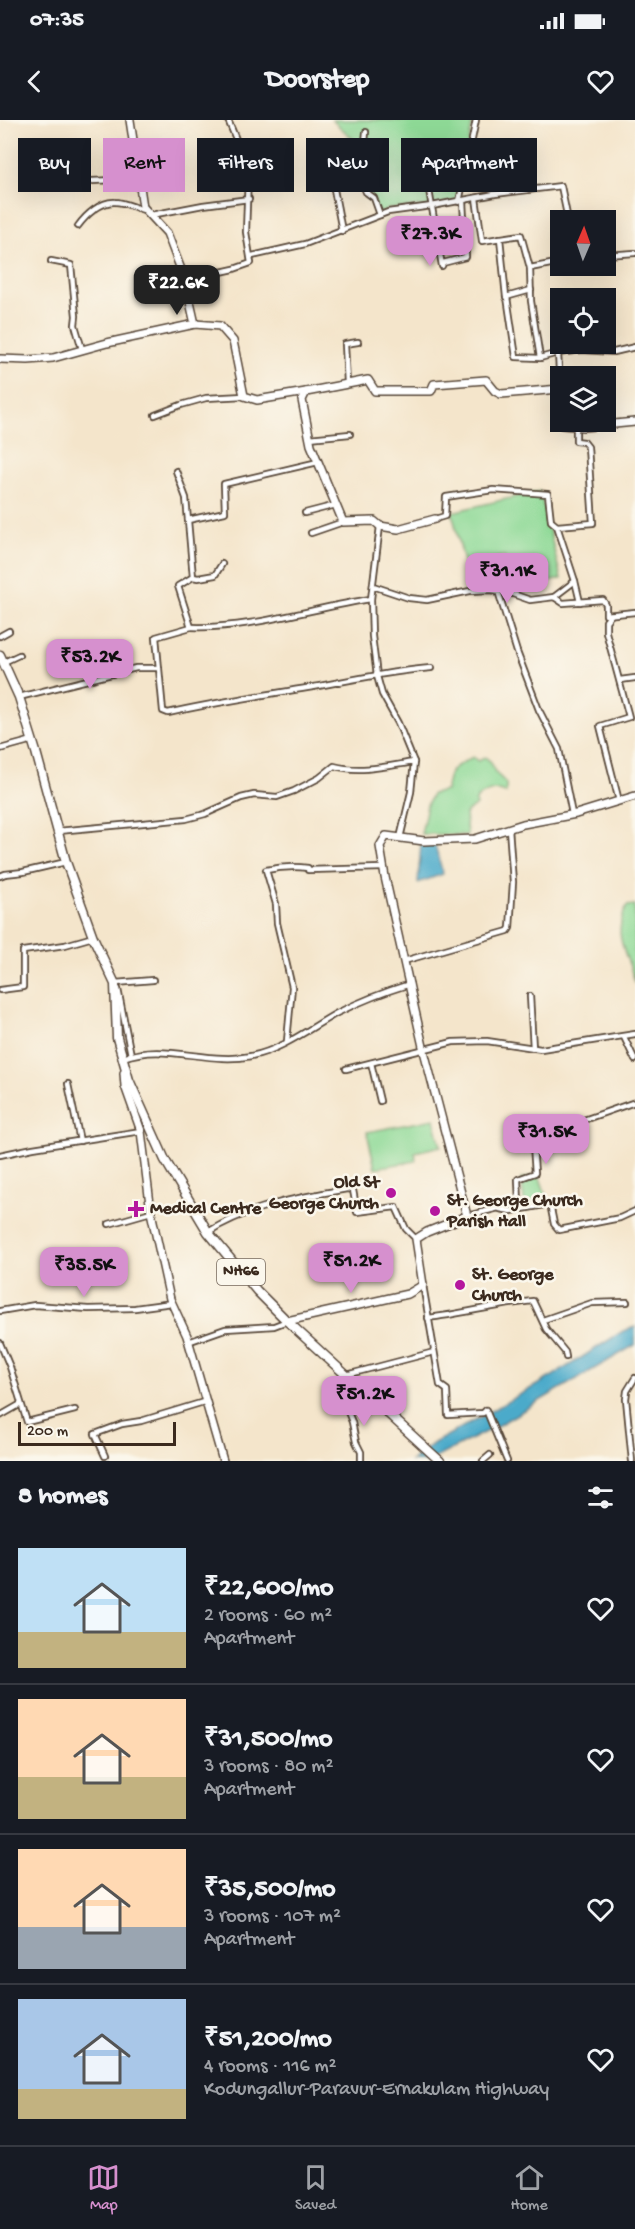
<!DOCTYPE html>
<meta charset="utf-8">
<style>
:root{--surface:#171b24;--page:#242831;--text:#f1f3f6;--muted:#9ea1a6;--line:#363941;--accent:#d690ce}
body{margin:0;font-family:"Gochi Hand",sans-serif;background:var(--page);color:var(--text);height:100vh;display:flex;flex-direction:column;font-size:22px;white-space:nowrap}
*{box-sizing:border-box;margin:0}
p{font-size:20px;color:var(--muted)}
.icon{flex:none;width:33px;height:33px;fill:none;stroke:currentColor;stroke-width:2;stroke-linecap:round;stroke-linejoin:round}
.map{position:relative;height:1341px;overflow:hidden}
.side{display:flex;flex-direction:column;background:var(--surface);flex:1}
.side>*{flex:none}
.guide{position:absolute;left:18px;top:18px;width:600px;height:54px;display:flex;gap:12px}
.needle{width:39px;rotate:2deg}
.controls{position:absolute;left:550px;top:90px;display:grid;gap:12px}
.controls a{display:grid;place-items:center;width:66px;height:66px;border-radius:0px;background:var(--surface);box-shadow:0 6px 24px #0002;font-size:30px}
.scale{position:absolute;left:18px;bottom:15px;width:158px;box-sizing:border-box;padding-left:6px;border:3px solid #3b2a1e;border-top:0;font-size:16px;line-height:21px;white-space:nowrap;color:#3b2a1e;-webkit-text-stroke:4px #fbf7ec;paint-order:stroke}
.price{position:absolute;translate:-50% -51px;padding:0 14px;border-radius:12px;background:var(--accent);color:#111;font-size:20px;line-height:39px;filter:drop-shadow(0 2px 3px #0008)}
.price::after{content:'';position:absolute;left:50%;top:36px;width:18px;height:14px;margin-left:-9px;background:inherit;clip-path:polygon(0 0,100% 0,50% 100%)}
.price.selected{background:#222;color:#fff}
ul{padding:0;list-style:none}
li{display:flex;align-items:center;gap:18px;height:150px;padding:0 18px}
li+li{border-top:2px solid var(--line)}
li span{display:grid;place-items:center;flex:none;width:168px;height:120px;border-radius:0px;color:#555}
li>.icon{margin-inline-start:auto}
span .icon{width:72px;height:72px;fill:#fffc;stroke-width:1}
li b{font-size:26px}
h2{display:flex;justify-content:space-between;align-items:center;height:72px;padding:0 18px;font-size:26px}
.tag{padding:0 21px;border-radius:0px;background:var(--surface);box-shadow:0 6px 24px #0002;font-size:21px;line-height:54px}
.tag.selected{background:var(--accent);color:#111}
.status{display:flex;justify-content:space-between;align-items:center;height:42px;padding:0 30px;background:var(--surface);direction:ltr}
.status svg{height:16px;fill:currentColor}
header{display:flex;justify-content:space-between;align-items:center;height:78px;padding:0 18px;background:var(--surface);font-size:27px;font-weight:700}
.tab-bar{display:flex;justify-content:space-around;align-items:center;height:84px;border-top:2px solid var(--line);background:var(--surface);font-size:16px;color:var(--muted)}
.tab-bar a{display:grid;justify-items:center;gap:3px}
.tab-bar .selected{color:var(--accent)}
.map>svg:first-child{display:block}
.green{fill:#8ed996;stroke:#64825a;stroke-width:1.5}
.water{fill:#4baaca;stroke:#436a74;stroke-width:1.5}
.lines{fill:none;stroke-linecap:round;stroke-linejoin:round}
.street-casing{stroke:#574638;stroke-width:8}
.secondary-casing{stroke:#574638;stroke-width:10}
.highway-casing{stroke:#574638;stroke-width:11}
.street{stroke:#fff;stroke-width:4.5}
.secondary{stroke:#fff;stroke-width:7}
.highway{stroke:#fff;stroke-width:8}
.poi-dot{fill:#b5179e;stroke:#fbf7ec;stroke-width:2}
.labels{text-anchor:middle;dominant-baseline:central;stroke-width:5;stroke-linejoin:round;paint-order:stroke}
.shield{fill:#fbf7ec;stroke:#75685c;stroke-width:1.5}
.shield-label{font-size:16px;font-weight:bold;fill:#3b2a1e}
.poi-label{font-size:18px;font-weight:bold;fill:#3b2a1e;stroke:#fbf7ec;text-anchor:start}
</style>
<div class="status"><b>07:35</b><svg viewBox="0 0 49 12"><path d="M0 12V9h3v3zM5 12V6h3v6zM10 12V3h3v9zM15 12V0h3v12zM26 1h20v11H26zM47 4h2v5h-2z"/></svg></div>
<header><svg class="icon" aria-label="back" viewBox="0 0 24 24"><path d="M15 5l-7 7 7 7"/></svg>Doorstep<svg class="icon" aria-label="heart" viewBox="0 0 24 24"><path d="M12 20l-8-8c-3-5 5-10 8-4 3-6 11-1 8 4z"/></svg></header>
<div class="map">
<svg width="635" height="1341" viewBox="0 0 635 1341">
<rect width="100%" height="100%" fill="#fbf7ec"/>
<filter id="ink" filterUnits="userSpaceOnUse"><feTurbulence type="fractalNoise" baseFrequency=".0167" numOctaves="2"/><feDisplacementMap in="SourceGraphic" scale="12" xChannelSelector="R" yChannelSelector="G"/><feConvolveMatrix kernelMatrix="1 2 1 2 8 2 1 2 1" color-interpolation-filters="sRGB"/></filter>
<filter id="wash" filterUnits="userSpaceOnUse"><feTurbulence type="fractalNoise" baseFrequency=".008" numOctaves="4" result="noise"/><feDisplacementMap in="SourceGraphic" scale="24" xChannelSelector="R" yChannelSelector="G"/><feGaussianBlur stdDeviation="1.35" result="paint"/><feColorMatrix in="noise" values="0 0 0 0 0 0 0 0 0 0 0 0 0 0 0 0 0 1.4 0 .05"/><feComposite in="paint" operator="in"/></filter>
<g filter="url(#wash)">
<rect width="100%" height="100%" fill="#f4e5cb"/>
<g class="green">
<path d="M332,0H473L458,80L432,86L389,89L378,94L359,61V24Z"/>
<path d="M540,371L561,459L513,470L504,436L465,446L452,392Z"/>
<path d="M473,637L479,641L485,637L491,642L495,652L506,663V673C496,666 484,672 476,680V685L465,694L467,715L421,714L427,685L432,674L446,671C447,649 454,647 473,637Z"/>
<path d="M635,785V864C629,833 610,819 627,786Z"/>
<path d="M434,999L441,1026L415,1032L416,1041L375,1048L367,1012Z"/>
<path d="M539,1055L548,1081L525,1086L521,1059Z"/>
</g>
<g class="water">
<path d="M421,723L435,725L443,754L418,763Z"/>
<path d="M635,1207V1225L495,1307L429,1341H411L434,1323L551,1257L623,1211Z"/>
</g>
</g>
<g filter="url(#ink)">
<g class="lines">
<defs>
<g id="street">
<path d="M366,12L362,53L363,65L366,72L374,78L380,95"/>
<path d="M422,29L442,146L443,143L466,137L463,81"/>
<path d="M68,62L139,59"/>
<path d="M333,64L342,111"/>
<path d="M476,78L482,121L521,115L530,148L531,181L540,238L558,233L560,269"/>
<path d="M459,82L476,0"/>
<path d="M151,95L203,85L249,79"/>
<path d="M78,106C86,95 101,81 115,82C125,82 135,88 144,90"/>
<path d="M500,118L506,177L531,170"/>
<path d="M606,135L635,133"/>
<path d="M252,136L305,124L388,92L432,86L495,74L561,66L568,100"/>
<path d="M51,141L71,145L76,196L75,205L82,229"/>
<path d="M530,148L561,142"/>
<path d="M185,160L234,149L251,143L246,112L248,55L245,41L228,0"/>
<path d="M507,177L516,237L540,238"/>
<path d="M558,233L582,230L614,232L635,227"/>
<path d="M347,263L345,224L358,222"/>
<path d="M155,295L181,285L206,278L244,276"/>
<path d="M309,318L350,314"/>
<path d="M176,351L186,378L193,457"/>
<path d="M305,393L336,385"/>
<path d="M435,399L445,396L446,377L493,370L548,374L551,401L557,406"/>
<path d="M188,400L225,392L224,364L318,342"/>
<path d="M311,413L343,402"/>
<path d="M222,444L215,455L198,458L193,457L178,466L191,507L156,517L163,591L168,593C216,582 264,575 313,567C352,560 391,551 431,548"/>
<path d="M575,461L580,482"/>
<path d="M373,466L409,478L427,480L470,471L490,470L507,472L530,480L554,477L563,483L603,480L606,485V495L635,492"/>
<path d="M498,471L517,532L539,590L559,629L572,694"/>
<path d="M554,477L575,461L557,406L593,403L588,327L584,322L576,321V306"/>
<path d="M371,479L372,516L377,556L382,574L398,603L414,642"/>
<path d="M611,495L606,501V512L629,597L600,606L619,681"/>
<path d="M191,507C252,509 312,488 371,479L380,406"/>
<path d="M0,516L9,511"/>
<path d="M4,542L19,535"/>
<path d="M620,560L635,558"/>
<path d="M19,577L136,548H159"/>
<path d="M0,629L33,620"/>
<path d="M58,711L186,699L205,694L241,678L254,675L277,677L294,671L319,658L334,646C360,653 388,646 414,642L411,672L400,718"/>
<path d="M0,756L5,754L23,752L66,742"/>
<path d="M404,841L508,811L510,808L513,762L509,708"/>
<path d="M115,863L153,860"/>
<path d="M118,869L131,935"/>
<path d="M0,870L23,867V831L65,825L93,817"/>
<path d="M530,876L533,928"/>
<path d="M624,917L635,940"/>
<path d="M287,921L292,867L277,803L276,784L266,750C280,747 294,746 308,748V750L383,748"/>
<path d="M123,938C163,922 209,945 251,936C282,930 310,908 337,893C361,881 384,872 410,864"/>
<path d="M371,943L380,981"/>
<path d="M346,949L453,922L487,921L541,929L635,914"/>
<path d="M68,964L80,1021"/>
<path d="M0,1035L33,1028L141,1011"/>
<path d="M500,1089L511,1091L550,1084L554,1104L559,1110L620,1098L635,1091"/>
<path d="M467,1096L519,1083L518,1059L535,1053L533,1025L537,1021L575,1003L635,982"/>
<path d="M109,1104L151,1092"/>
<path d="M208,1112C250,1086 299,1077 347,1069L353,1070L357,1092L396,1087L406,1109L416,1119"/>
<path d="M423,1165L440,1265L447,1270L448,1295L483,1293L486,1290L507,1341"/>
<path d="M0,1191L35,1185L88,1189L135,1188L172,1183"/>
<path d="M428,1198C463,1194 498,1184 533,1181L546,1209L565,1232L566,1237"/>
<path d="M543,1200L592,1183L627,1182"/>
<path d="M188,1222L225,1209L274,1206L287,1201"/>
<path d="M0,1223L10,1247L27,1302L75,1290"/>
<path d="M346,1255L434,1232"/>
<path d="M351,1271L348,1292L352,1302L356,1322L361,1332V1341"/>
<path d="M0,1296L21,1284"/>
<path d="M105,1336L95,1314L122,1304L141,1301L207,1281"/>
<path d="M483,1341L490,1335"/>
<path d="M632,1341L626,1279L627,1271L635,1258"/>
</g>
<g id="secondary">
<path d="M130,0L143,87L167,113L185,160L195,204"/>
<path d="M0,239L28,240L53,238L107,223L195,204L220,206L233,221L244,276L257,280L306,272"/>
<path d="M562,302V305L584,307L635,302"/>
<path d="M435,399L398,409L380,406L374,401L343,402L311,325L302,280L306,272L368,260L375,271H431L434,264L486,260L495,271L501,274L560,269L561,281"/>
<path d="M124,953L125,966L141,1011L151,1092L170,1179L187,1216L223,1341"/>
<path d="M287,1201L408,1174L423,1165L416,1119L427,1112L467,1096L424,931L385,757L380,726L386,716L424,721L475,719L523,704L576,694L635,676"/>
</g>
<path id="highway" d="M0,535L19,577L36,632L66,742L93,817L115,864L117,918L129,960L165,1040L208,1112L257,1171L287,1201L440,1341"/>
</defs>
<use href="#street" class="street-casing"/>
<use href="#secondary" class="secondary-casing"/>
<use href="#highway" class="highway-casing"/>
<use href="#street" class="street"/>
<use href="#secondary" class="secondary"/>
<use href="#highway" class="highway"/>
</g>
</g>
<g class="poi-dot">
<circle cx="391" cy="1073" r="6"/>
<path d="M133 1080h6v6h6v6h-6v6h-6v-6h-6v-6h6z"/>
<circle cx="435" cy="1091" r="6"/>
<circle cx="460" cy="1165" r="6"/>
</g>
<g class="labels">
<rect class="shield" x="217" y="1139" width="48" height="26" rx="4.5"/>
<g class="shield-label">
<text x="241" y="1152">NH66</text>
</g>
<g class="poi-label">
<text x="379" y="1063" text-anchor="end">Old St<tspan x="379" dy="21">George Church</tspan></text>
<text x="447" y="1081">St. George Church<tspan x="447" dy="21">Parish Hall</tspan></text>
<text x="150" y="1089">Medical Centre</text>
<text x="472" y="1155">St. George<tspan x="472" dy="21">Church</tspan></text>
</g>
</g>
</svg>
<div class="controls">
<a><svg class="needle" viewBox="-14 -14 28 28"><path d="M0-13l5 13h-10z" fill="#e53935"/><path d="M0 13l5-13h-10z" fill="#9ea1a6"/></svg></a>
<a><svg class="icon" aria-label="locate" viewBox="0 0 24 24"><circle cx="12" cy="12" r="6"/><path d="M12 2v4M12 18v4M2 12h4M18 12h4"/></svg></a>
<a><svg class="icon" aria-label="layers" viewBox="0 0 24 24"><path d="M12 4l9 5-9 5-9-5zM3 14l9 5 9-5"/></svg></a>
</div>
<div class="scale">200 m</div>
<b class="price" style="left:430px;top:147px">₹27.3K</b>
<b class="price selected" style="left:177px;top:196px">₹22.6K</b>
<b class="price" style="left:507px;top:484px">₹31.1K</b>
<b class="price" style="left:90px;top:570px">₹53.2K</b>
<b class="price" style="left:546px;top:1045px">₹31.5K</b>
<b class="price" style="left:351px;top:1174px">₹51.2K</b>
<b class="price" style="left:84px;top:1178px">₹35.5K</b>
<b class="price" style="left:364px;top:1307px">₹51.2K</b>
<div class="guide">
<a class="tag">Buy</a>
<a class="tag selected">Rent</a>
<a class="tag">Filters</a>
<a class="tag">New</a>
<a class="tag">Apartment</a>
</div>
</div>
<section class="side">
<h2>8 homes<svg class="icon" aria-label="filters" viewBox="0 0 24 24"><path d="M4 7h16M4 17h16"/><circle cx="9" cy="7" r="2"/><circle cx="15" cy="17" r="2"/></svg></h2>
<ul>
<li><span style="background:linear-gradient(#bfe0f5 70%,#c2b280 0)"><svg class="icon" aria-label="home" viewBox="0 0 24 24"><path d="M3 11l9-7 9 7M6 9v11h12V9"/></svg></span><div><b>₹22,600/mo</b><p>2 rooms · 60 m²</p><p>Apartment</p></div><svg class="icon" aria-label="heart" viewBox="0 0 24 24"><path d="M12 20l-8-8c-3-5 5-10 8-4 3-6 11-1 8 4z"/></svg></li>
<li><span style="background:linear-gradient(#ffd9b3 65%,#c2b280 0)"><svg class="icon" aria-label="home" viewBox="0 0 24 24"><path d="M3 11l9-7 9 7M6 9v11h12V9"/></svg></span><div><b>₹31,500/mo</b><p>3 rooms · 80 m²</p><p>Apartment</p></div><svg class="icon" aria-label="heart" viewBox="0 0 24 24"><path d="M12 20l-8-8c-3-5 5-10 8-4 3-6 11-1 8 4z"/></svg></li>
<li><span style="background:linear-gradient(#ffd9b3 65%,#9aa5b1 0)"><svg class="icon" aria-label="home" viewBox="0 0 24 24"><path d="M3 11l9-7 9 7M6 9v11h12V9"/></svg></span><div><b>₹35,500/mo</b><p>3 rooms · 107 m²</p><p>Apartment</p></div><svg class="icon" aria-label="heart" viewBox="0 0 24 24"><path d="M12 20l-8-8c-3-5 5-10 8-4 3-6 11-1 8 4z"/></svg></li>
<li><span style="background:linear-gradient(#a9c7e8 75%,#c2b280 0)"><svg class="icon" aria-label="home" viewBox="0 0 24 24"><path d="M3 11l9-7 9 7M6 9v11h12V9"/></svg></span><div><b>₹51,200/mo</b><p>4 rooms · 116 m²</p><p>Kodungallur-Paravur-Ernakulam Highway</p></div><svg class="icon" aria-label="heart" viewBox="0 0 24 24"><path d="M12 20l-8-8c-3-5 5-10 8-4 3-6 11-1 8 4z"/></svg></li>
</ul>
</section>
<nav class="tab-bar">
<a class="selected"><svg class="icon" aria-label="map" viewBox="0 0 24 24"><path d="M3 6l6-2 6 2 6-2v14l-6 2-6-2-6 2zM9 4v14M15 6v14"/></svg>Map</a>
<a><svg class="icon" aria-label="saved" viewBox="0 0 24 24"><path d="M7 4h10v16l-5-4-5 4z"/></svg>Saved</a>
<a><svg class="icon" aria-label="home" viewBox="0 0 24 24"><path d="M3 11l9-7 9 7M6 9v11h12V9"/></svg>Home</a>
</nav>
